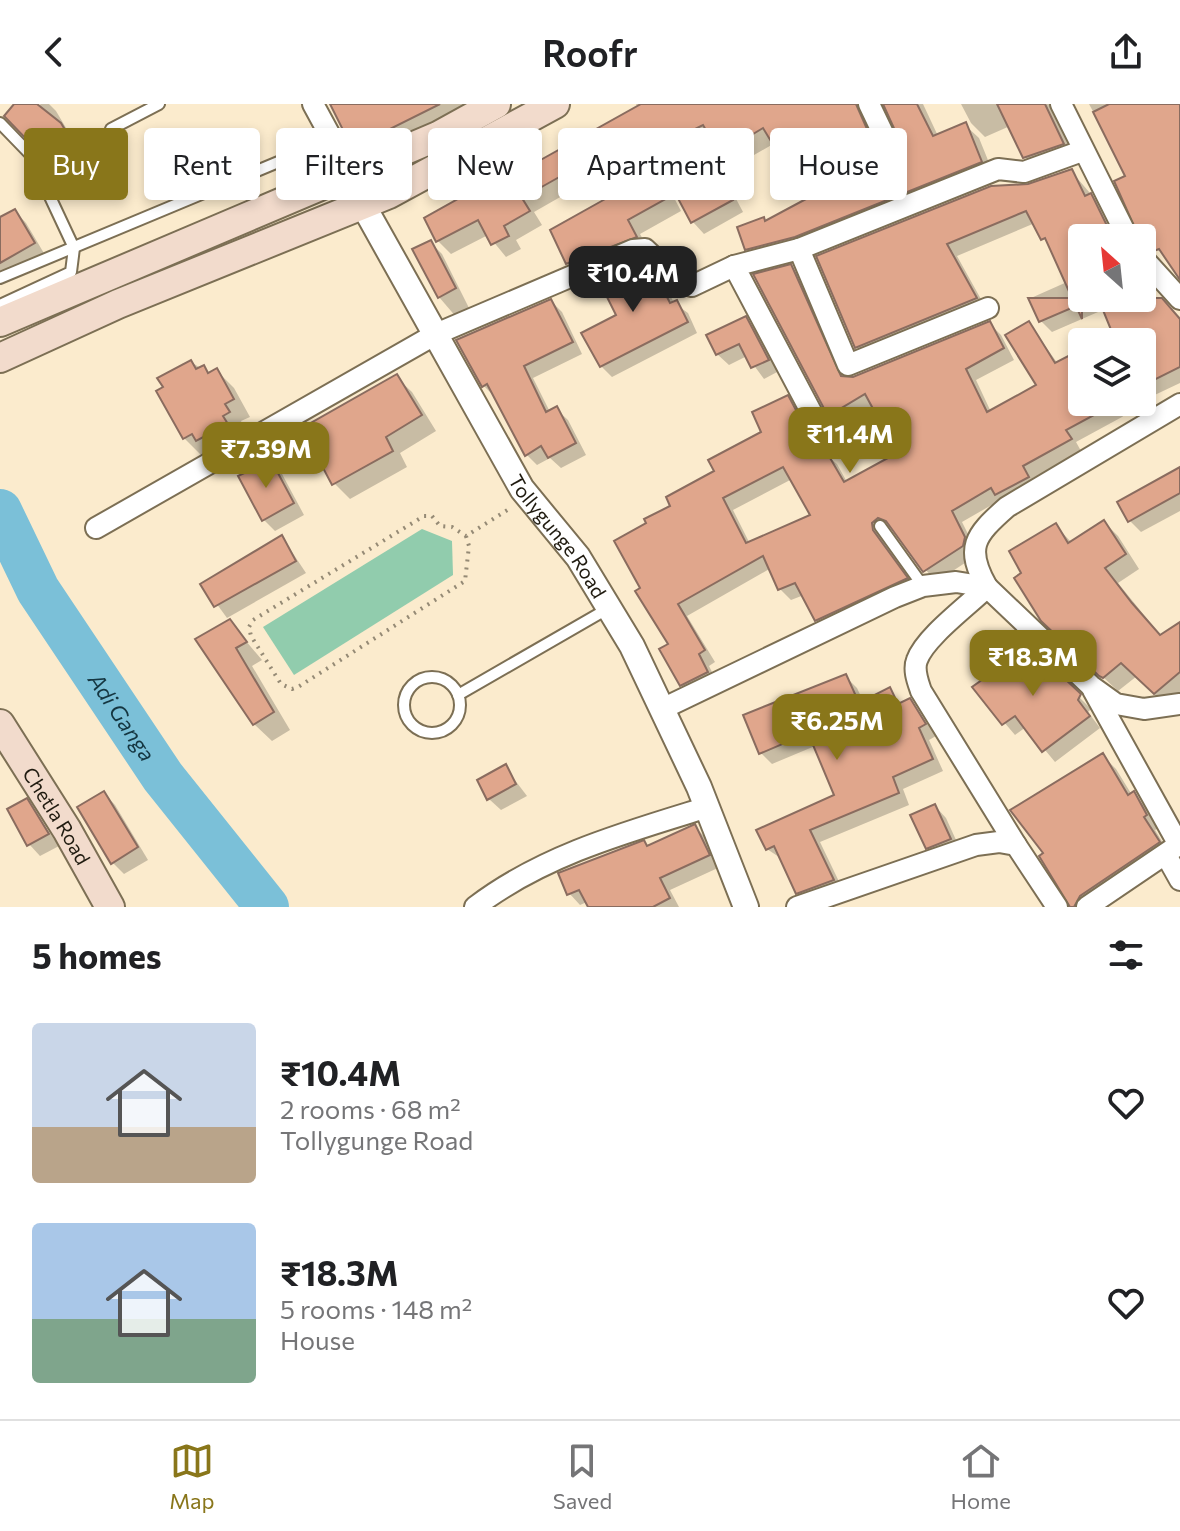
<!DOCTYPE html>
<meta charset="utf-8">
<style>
:root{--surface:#fff;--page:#f2f2f2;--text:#202124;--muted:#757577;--line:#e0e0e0;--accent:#89761a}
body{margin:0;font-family:Commissioner,sans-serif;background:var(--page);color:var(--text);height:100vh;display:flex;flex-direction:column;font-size:30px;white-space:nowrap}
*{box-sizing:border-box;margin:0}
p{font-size:26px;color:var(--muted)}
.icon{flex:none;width:44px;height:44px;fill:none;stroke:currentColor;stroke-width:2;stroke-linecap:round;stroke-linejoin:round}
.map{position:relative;height:803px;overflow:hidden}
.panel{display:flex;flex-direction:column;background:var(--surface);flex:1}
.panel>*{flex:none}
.hud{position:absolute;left:24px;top:24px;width:1132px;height:72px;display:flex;gap:16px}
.needle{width:52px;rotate:333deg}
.tools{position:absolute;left:1068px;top:120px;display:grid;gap:16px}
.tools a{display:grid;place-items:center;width:88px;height:88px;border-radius:8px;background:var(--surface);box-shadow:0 4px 12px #0003;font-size:40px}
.price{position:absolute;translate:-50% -68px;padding:0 18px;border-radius:16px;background:var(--accent);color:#fff;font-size:26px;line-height:52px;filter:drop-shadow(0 2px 4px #0008)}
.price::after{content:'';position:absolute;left:50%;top:48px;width:24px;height:18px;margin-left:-12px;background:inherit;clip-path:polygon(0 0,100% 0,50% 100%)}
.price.selected{background:#222;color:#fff}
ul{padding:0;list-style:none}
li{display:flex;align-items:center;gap:24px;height:200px;padding:0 32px}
li span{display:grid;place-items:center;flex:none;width:224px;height:160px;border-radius:8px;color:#555}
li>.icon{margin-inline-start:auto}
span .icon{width:96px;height:96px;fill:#fffc;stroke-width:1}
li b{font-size:34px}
h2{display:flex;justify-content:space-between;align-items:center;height:96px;padding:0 32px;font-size:34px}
.pill{padding:0 28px;border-radius:8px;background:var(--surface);box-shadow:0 4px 12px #0003;font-size:28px;line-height:72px}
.pill.selected{background:var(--accent);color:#fff}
header{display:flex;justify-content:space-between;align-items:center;height:104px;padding:0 32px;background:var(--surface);font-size:36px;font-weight:600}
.tabs{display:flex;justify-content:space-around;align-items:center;height:112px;border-top:2px solid var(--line);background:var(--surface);font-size:22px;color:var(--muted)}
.tabs a{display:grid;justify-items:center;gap:4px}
.tabs .selected{color:var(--accent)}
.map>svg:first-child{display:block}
.green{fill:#91ccad}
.shadow{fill:#0003;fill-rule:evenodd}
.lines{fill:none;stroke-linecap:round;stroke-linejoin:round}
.river{stroke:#7bc0d8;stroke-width:44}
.building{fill:#e0a68c;stroke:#8a6c5f;stroke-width:2;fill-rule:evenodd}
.service-casing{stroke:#7c6f54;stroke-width:14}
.minor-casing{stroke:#7c6f54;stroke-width:24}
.tertiary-casing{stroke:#7c6f54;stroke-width:28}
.secondary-casing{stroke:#7c6f54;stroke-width:32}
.path{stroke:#958a75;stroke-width:4;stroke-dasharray:2 6;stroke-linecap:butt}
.service{stroke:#fff;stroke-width:10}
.minor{stroke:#fff;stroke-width:20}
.tertiary{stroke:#fff;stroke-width:24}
.secondary{stroke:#f2dbcc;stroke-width:28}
.labels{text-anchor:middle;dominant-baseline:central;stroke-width:8;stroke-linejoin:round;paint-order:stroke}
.street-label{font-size:20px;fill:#201b10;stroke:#fbebcd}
.water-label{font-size:22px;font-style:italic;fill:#153641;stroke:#fbebcd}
</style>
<header><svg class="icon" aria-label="back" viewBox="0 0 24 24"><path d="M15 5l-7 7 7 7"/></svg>Roofr<svg class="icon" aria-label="share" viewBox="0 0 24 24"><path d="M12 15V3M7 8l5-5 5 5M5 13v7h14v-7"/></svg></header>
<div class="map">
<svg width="1180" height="803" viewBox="0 0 1180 803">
<rect width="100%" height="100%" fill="#fbebcd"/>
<path class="green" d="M422,425L452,437L453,471L294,571L263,523Z"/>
<g class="shadow">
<path d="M41,0H49L56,7L82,51L54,67L11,16Z"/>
<path d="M332,0H480L368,57L353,43Z"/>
<path d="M636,0H923L938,32L965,21L979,34L994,71L760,158L747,145L767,119L809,96L775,39L735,62L714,35L658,63L681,107L640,130L649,146L581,173L568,159L610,95L597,72L534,108L542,121L516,136L521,145L506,153L488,131L451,150L437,136L485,85L510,75L638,4ZM877,1L885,2L904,39L903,52L896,58L888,57L870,20Z"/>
<path d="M961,0H1056L1078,54L1040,68L1025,53L1010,22L985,33L971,19Z"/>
<path d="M1089,0H1180V115L1128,72Z"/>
<path d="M714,64L726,76L743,108L704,130L693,118L675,86Z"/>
<path d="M1071,67L1102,103L1118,134H1082V194H1142V191L1151,211L1168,204L1176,209L1180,213V279L1142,297V238H1098L1114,229L1105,205L1052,228L1040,216L1031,194L1067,178L1052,144L1035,119L957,152L987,206L868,254L857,243L819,153Z"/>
<path d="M15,107L26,119L45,151L0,176V116Z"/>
<path d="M430,138L442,150L471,208L457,214L439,193Z"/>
<path d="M640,161L669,189L674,199L688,209L697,229L612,273L601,262Z"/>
<path d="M791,163L802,174L845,276L990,220L1001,231L1014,256L976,276L991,308L1039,282L1029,219L1058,260L1082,247V298H1141L1122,313L1076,338L1081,347L1033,374L1038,385L1002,395L962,418L976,446L974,453L936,478L891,424L883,431L884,439L917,486L828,527L816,516L804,491L791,496L780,485L771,464L687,512L715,558L709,562L718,580L693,592L682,581L671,540L643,484L673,403L764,329L787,294L799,305L820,346L837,360L847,378L899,350L874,302L841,323L830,311L757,173ZM792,375L813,412L750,440L733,406Z"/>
<path d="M551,197L562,208L582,250L533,274L550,308L556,305L568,316L586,351L561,364L550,354L537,361L526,350L495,293L484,282Z"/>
<path d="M745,214L757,226L779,267L764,275L747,252L729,261L717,250Z"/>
<path d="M191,258L210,270L217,267L234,284L250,313L241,317L245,326L239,329L244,338L215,353L209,347L201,351L184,334Z"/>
<path d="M396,273L412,288L436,327L400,349L407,363L350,395L334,379Z"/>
<path d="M270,358L282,370L304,411L275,427L263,415Z"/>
<path d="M1180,366V407L1141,428L1130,417Z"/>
<path d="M1104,418L1118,432L1139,465L1118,479L1161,532L1180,520V594L1167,604L1137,572L1118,587L1058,531L1024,470L1056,422L1072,439Z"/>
<path d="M282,433L306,469L227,514L203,481Z"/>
<path d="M230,518L262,556L252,562L290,626L272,637L254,620L198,536Z"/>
<path d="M1030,544L1091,605L1088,608L1100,624L1055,658L1026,623L1015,631L975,584Z"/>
<path d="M845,572L857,584L864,599L889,586L902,600L910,596L936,632L929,636L943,667L903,685L909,701L820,738L844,788L809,800L797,789L782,755L767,745L837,692L815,642L772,660L761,649Z"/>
<path d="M1103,652L1116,665L1132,691L1147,703L1159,724L1155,726L1171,752L1096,803H1070Z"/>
<path d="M505,663L527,692L501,706L489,695Z"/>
<path d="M104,689L115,701L148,756L124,770L112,758Z"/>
<path d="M26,696L59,742L40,752L29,740Z"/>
<path d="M935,702L946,714L961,747L939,755L927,744Z"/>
<path d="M695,723L706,734L720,763L670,786L679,803H590L587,798L580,801L569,789L648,743Z"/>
</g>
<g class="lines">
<path class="river" id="s1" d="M0,407L38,486L163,673L267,803"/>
</g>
<g class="building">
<path d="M14,0H37L61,19L74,41L43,59L36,45L4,12Z"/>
<path d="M330,0H440L352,44Z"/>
<path d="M641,0H856L878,50L890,57L900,52L903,44L883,0H917L933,32L966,18L982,58L795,133L745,146L737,123L764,113L765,117L806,95L763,24L720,50L703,21L646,49L669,93L628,116L637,133L566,160L550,126L607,94L586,58L522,94L530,107L504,122L509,132L491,141L478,116L436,138L424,114L483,81L484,83L508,70L510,73Z"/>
<path d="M997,0H1045L1064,40L1023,54Z"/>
<path d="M1109,0H1180V176L1159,145L1154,147L1142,140L1114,77L1125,72L1093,8Z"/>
<path d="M714,62L733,96L691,119L673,85Z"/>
<path d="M1072,65L1085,92L1091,89L1113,134H1082V194H1094L1082,199V215L1076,202L1039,218L1028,194H1072L1045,134L1041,136L1026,107L947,140L977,194L855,244L816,152L991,82L1028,80Z"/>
<path d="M15,105L35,139L0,159V113Z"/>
<path d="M431,136L456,184L438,194L412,145Z"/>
<path d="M640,158L658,175L670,199L677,196L688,218L600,263L581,229L616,211L598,175Z"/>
<path d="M791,160L841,272L853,273L990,217L1004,244L966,265L987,308L1036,281L1005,231L1029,217L1055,259L1082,245V298H1118L1066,326L1072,335L1023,362L1029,373L995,391L991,384L952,407L965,433L963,442L923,468L886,417L878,414L872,419L873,426L908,474L815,517L795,479L778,486L763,452L678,500L705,546L699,550L708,568L680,582L659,545L668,540L635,487L640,484L614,437L646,419L644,415L670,402L666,393L714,367L708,356L761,328L752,308L788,291L814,340L826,347L844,378L897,349L865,290L828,312L753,170ZM783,363L810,411L746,439L723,394Z"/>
<path d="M1098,194H1162L1180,215V263L1142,282V238H1116Z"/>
<path d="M551,195L573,238L524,262L546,308L557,302L576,339L548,354L541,342L525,352L487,280L482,283L456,236Z"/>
<path d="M746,212L769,256L751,264L739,240L716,251L706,231Z"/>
<path d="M191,256L196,265L204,261L208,269L217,264L234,295L225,300L230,308L223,312L228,320L196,337L192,330L183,335L156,287L163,283L157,274Z"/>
<path d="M397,270L422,311L386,333L393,347L332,381L302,324Z"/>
<path d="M271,356L294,399L262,417L238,372Z"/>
<path d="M1180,363V389L1128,418L1117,398Z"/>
<path d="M1104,416L1126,450L1105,464L1132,499L1160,531L1180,518V568L1154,590L1121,559L1103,574L1099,572L1041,517L1014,474L1021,469L1009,447L1056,419L1068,439Z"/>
<path d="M282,431L296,457L214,503L200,480Z"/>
<path d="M230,515L247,538L236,544L274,608L253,621L195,535Z"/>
<path d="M1030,542L1081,590L1078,596L1090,612L1042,648L1015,612L1002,621L972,583Z"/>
<path d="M846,570L859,599L890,583L898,600L910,594L926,620L919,624L933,655L893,673L899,689L810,726L834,776L796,790L774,742L766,746L756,726L834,691L808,629L759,650L743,611Z"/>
<path d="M1103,649L1128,691L1134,687L1147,711L1144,713L1160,738L1080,792L1074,803H1070L1039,752L1043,749L1010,706Z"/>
<path d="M506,660L516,680L487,696L477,676Z"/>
<path d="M104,687L138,743L111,760L77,703Z"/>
<path d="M27,694L49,730L27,742L7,705Z"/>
<path d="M935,700L951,735L926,745L910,711Z"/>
<path d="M695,720L710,751L660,774L670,794L653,803H588L579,786L567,791L558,769L644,736L647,742Z"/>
</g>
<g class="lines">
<defs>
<g id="service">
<path d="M0,19L30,50L74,144L71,168L0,201"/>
<path d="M111,25L159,0"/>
<path d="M0,174L331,36"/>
<path d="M880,422L923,482"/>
<circle cx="432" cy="601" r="28"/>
<path d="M458,591L609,504"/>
</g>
<g id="minor">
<path d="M313,0L351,70"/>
<path d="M869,0L890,44"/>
<path d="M1061,0L1128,134"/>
<path d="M799,145L848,261L988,204"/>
<path d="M1142,153L1180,195"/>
<path d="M825,334L734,162L799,145L998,65L1024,68L1082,47"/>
<path d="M96,424L436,230L633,146L645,145L680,178L692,182L734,162"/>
<path d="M1093,586L1179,741"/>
<path d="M662,605L895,493L923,482L956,478L987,483L1091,582L1116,600L1144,605L1180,600"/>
<path d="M1016,741L921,587C918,578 913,566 917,556C925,533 969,501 987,483C965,444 974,432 1007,403L1180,300"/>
<path d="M1166,751L1180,776"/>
<path d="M475,803C543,751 627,728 708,703"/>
<path d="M797,803L976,741L999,738L1016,741L1057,803"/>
<path d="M1087,803L1180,740"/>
</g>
<g id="tertiary">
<path id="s2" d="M351,70L363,101L522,385L578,453L632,542L699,683L746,803"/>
</g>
<g id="secondary">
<path d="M0,218L438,32L496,0"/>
<path d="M0,254L118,200L389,90L555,0"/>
<path id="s3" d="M0,620L67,726L110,803"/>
</g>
</defs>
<use href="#service" class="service-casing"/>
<use href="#minor" class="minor-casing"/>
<use href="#tertiary" class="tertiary-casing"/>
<use href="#secondary" class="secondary-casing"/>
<path class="path" d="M466,432L469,442L465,477L298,583L292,585L281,580L251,532L249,523L253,516L424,412H432L440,422L452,423L466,432L509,405"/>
<use href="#service" class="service"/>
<use href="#minor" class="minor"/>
<use href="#tertiary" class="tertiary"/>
<use href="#secondary" class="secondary"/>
</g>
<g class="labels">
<g class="street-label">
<text stroke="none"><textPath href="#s2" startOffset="418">Tollygunge Road</textPath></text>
<text stroke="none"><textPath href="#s3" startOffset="108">Chetla Road</textPath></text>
</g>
<g class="water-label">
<text stroke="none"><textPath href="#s1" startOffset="240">Adi Ganga</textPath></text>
</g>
</g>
</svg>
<div class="tools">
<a><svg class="needle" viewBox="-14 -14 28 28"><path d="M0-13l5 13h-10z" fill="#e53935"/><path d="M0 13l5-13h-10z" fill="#757577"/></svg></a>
<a><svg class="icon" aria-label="layers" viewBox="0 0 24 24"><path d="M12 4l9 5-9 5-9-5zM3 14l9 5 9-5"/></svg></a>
</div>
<b class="price selected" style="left:633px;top:210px">₹10.4M</b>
<b class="price" style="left:850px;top:371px">₹11.4M</b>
<b class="price" style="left:266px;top:386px">₹7.39M</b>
<b class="price" style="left:1033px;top:594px">₹18.3M</b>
<b class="price" style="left:837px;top:658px">₹6.25M</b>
<div class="hud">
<a class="pill selected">Buy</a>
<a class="pill">Rent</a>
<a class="pill">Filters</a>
<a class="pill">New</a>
<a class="pill">Apartment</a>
<a class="pill">House</a>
</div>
</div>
<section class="panel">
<h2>5 homes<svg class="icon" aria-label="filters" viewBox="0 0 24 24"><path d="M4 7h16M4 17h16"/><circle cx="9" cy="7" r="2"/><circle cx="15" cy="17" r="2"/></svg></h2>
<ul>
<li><span style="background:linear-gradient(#c9d6e8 65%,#b9a48a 0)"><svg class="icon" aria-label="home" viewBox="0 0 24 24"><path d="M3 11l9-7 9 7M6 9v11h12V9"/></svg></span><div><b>₹10.4M</b><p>2 rooms · 68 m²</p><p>Tollygunge Road</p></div><svg class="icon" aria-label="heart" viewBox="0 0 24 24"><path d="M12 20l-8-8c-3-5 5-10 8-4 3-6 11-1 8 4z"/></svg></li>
<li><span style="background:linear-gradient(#a9c7e8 60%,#7fa58c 0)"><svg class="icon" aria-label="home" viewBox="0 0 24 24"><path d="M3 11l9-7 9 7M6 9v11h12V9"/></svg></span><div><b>₹18.3M</b><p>5 rooms · 148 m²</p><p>House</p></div><svg class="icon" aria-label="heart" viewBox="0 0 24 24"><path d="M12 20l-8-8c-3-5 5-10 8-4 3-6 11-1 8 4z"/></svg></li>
</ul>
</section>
<nav class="tabs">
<a class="selected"><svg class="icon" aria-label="map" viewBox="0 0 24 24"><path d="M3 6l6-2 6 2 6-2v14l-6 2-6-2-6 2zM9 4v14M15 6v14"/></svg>Map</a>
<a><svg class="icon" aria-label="saved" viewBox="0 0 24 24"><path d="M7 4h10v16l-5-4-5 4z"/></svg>Saved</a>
<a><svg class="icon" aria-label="home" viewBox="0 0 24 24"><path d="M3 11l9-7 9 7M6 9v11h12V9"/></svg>Home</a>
</nav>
